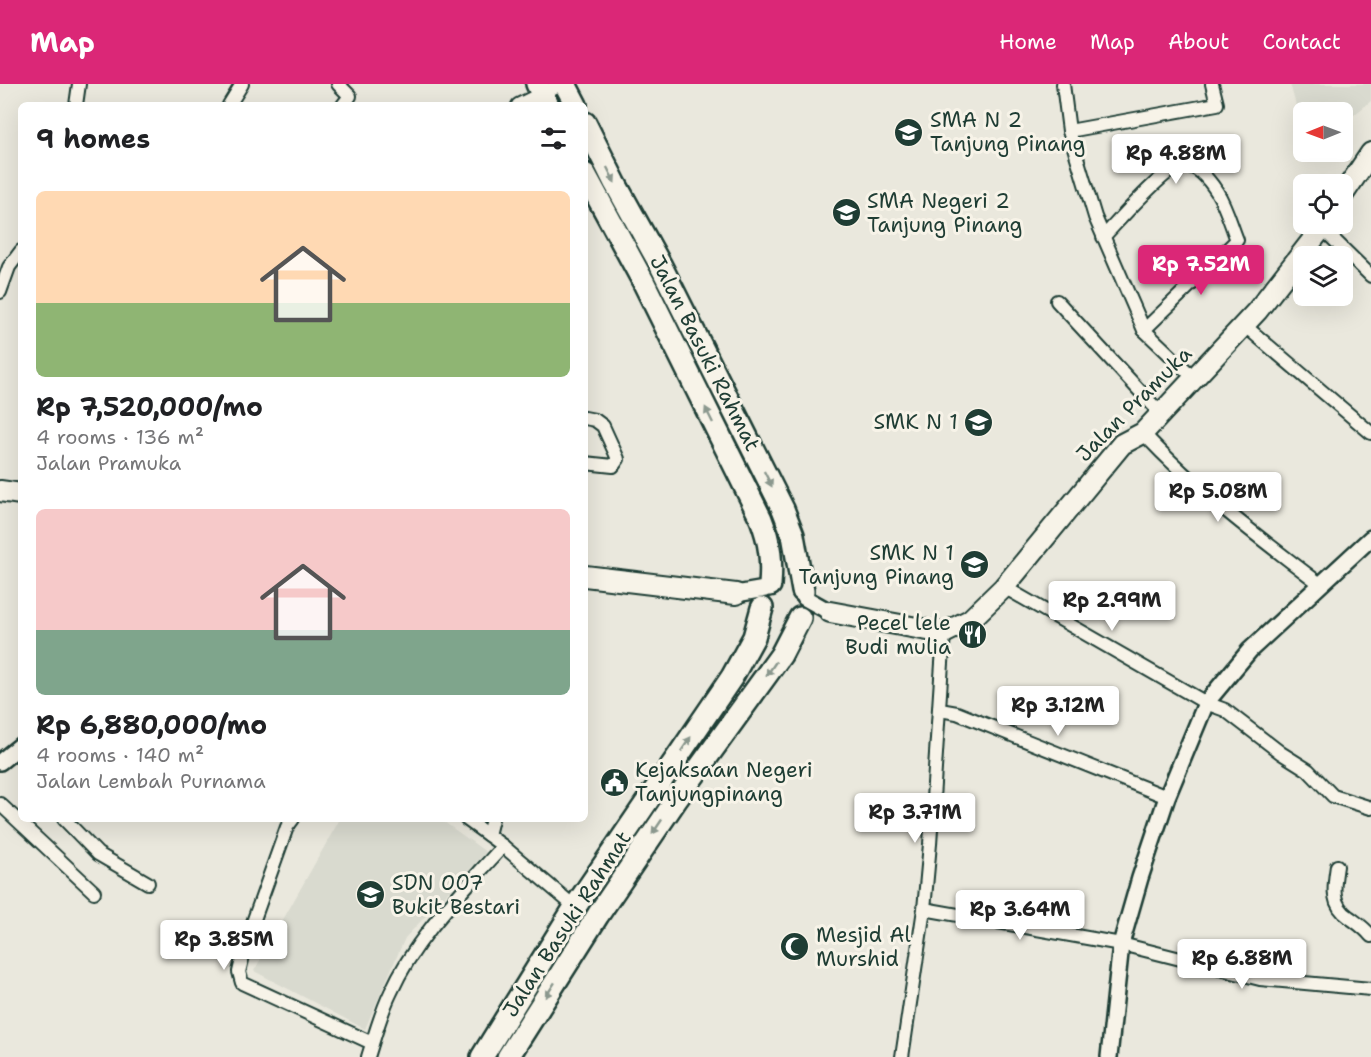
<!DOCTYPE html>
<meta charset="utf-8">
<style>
:root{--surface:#fff;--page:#f2f2f2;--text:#202124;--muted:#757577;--accent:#db2777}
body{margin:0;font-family:"Shantell Sans",sans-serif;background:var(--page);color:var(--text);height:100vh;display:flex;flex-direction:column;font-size:22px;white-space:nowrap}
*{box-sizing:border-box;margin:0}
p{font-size:20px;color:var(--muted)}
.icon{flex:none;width:33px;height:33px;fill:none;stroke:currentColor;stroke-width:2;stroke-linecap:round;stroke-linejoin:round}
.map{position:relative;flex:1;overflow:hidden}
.details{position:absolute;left:18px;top:18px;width:570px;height:720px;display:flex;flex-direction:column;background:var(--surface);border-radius:9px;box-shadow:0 6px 24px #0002}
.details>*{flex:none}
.needle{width:39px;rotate:269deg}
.tools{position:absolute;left:1293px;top:18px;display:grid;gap:12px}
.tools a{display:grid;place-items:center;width:60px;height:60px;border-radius:9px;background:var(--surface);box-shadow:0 6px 24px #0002;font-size:30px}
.price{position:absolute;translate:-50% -51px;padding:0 14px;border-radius:6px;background:#fff;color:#222;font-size:20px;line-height:39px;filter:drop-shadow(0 2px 3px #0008)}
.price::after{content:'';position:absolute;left:50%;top:36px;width:18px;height:14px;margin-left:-9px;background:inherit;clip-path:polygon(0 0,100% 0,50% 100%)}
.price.selected{background:var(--accent);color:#fff}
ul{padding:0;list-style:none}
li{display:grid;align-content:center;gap:12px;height:318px;padding:0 18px}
li span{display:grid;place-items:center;height:186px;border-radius:9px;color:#555}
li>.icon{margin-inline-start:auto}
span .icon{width:108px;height:108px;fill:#fffc;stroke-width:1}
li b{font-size:26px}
h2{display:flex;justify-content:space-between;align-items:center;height:72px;padding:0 18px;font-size:26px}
header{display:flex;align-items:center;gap:36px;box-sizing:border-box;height:84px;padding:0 30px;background:var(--accent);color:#fff}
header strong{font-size:28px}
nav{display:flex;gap:33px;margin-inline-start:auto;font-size:21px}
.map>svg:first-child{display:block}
.built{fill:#d9dacf}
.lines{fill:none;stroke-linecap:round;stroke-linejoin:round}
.minor-casing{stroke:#1f3d34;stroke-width:16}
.tertiary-casing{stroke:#1f3d34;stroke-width:20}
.primary-casing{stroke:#1f3d34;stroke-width:24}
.trunk-casing{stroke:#1f3d34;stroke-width:26}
.minor{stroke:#f7f3e8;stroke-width:12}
.tertiary{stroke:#f7f3e8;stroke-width:15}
.primary{stroke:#f7f3e8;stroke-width:20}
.trunk{stroke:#f7f3e8;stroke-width:21}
.oneway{fill:#8b988e}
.labels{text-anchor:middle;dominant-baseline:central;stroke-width:6;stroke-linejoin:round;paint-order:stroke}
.poi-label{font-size:21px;fill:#1f3d34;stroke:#f7f3e8;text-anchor:start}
.street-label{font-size:21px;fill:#1f3d34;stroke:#f7f3e8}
</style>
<header>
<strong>Map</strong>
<nav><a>Home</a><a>Map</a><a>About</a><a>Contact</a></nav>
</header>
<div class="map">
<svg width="1371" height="973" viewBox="0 0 1371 973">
<rect width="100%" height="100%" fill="#eae8dd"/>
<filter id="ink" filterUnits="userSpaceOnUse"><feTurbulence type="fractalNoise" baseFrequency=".0167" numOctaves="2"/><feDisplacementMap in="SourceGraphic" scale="12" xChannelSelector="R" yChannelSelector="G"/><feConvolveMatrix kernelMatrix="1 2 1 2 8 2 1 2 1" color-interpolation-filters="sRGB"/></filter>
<g filter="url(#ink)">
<g class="built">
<path d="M1290,0H1371V17L1343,40L1342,28H1304L1303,46Z"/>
<path d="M340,735H440L486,768L405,854L365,945L254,887Z"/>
</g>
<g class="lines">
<defs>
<g id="minor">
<path d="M338,0L350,12L343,21"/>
<path d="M1063,0L1069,47L1095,133L1144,246L1195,295"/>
<path d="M76,21L79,0"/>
<path d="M229,21L242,0"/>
<path d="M518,21L561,0"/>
<path d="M1069,47L1217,20L1212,0"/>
<path d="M1322,144L1371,192"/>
<path d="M1103,153C1117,139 1165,83 1182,81C1197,80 1210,97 1217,108C1226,122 1231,141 1237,156L1144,246"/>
<path d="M0,208L9,183L21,167"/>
<path d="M1057,217L1162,331"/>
<path d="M1244,241L1371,349"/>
<path d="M585,334L595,336L603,342L618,375L613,382L585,379"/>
<path d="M1143,349C1196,406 1258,453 1320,500"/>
<path d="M1004,503L1206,619L1225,626L1281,669L1308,686L1333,712L1371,724"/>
<path d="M940,626L957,629L1167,713"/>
<path d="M0,720L94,808"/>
<path d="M64,735L98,770L148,799"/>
<path d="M293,735L287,743L247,855L239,888L242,899L372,959"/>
<path d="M466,735L503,762L575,823"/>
<path d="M488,751L492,735"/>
<path d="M1337,782C1334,802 1330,820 1349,833C1357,839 1365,844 1371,852"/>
<path d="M924,825L1121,860L1260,895L1371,905"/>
<path d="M368,973C375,951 381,928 391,908C416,852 463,807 503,762"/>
<path d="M902,973L924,825L930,760L944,549"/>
</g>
<g id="tertiary">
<path d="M736,510L765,505"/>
<path d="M805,514L830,528"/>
<path d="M0,678L21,661"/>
<path d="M1109,973L1121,860L1140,794L1167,713L1206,619L1250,566L1371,454"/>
</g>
<g id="primary">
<path d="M1342,112L1371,69"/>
<path d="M0,407L21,410"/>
<path d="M585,492L736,510"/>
<path d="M830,528L944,549L970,536L1004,503L1122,360L1143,349L1257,227L1325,140"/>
</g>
<g id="trunk">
<path d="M537,0L548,21"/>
<path d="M565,0L576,21"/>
<path d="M585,39L615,99L661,182L783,425L793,451L803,507"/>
<path d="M585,90L643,197L761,435C770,458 772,477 770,501"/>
<path d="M482,973L575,823L732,593L754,553L762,524"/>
<path d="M508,973L598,831L676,716L781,571L800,534"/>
</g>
</defs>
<use href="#minor" class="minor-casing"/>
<use href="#tertiary" class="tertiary-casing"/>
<use href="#primary" class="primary-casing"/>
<use href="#trunk" class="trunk-casing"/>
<use href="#minor" class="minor"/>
<use href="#tertiary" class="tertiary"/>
<use href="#primary" class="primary"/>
<use href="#trunk" class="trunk"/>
</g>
<defs><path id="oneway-solid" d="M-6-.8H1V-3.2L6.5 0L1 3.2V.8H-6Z" transform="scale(1.5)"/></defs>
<g class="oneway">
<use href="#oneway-solid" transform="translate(611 91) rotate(63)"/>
<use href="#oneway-solid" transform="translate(709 331) rotate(-116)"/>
<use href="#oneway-solid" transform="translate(768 395) rotate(63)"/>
<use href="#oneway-solid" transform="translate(771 585) rotate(124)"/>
<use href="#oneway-solid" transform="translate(686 660) rotate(-56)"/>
<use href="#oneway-solid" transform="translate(657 743) rotate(124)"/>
<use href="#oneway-solid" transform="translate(550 906) rotate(123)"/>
</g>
</g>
<defs>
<symbol id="school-disc" viewBox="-11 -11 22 22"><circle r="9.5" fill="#1f3d34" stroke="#f7f3e8"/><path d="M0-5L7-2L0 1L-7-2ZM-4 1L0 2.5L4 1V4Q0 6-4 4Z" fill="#fff"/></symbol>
<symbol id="restaurant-disc" viewBox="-11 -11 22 22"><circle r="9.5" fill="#1f3d34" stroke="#f7f3e8"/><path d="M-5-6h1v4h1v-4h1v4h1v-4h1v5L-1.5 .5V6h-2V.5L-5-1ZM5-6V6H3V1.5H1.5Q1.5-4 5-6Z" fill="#fff"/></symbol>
<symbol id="civic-disc" viewBox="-11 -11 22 22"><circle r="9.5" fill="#1f3d34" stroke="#f7f3e8"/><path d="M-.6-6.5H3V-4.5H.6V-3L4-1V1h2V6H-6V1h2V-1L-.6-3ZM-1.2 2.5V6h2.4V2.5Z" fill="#fff"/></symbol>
<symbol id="mosque-disc" viewBox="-11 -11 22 22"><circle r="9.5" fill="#1f3d34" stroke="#f7f3e8"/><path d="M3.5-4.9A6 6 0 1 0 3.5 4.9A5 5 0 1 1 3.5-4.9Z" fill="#fff"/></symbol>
</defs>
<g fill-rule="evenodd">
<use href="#school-disc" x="892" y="32" width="33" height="33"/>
<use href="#school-disc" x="830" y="112" width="33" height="33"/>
<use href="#school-disc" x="962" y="322" width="33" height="33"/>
<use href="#school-disc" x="958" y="464" width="33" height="33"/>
<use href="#restaurant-disc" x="956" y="534" width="33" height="33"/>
<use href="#civic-disc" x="598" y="682" width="33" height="33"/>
<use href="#school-disc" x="354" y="794" width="33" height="33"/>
<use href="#mosque-disc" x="778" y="846" width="33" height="33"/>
</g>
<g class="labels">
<g class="poi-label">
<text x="930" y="36">SMA N 2<tspan x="930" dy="24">Tanjung Pinang</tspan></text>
<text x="867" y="117">SMA Negeri 2<tspan x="867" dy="24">Tanjung Pinang</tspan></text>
<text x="958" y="338" text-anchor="end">SMK N 1</text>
<text x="954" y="469" text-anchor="end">SMK N 1<tspan x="954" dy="24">Tanjung Pinang</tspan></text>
<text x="951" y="539" text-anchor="end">Pecel lele<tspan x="951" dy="24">Budi mulia</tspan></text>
<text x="635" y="686">Kejaksaan Negeri<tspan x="635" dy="24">Tanjungpinang</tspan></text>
<text x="392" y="799">SDN 007<tspan x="392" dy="24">Bukit Bestari</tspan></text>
<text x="816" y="851">Mesjid Al<tspan x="816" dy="24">Murshid</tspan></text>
</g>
<g class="street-label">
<text transform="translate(705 269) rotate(63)">Jalan Basuki Rahmat</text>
<text transform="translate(1134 320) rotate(-45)">Jalan Pramuka</text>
<text transform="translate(567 840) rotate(-57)">Jalan Basuki Rahmat</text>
</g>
</g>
</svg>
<div class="tools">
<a><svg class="needle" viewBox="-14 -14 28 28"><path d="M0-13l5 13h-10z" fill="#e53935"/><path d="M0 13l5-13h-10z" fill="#757577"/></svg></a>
<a><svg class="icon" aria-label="locate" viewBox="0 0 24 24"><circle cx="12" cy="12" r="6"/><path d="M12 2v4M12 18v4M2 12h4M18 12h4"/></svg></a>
<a><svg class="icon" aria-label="layers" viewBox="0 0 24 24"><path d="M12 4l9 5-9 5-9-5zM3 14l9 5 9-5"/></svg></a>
</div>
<b class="price" style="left:1176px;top:101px">Rp 4.88M</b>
<b class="price selected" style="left:1201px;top:212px">Rp 7.52M</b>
<b class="price" style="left:1218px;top:439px">Rp 5.08M</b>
<b class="price" style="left:1112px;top:548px">Rp 2.99M</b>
<b class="price" style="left:1058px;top:653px">Rp 3.12M</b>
<b class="price" style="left:915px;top:760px">Rp 3.71M</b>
<b class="price" style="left:1020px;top:857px">Rp 3.64M</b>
<b class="price" style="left:224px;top:887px">Rp 3.85M</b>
<b class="price" style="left:1242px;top:906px">Rp 6.88M</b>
<section class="details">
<h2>9 homes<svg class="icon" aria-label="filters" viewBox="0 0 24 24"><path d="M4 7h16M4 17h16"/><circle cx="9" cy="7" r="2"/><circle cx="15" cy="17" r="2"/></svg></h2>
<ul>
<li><span style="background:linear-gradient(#ffd9b3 60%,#8fb573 0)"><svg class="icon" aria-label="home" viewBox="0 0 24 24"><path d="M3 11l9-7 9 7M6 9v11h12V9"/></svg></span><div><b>Rp 7,520,000/mo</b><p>4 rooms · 136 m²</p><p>Jalan Pramuka</p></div></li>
<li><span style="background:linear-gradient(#f6c9c9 65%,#7fa58c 0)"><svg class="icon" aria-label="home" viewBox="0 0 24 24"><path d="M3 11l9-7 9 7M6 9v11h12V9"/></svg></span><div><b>Rp 6,880,000/mo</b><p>4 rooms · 140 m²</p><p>Jalan Lembah Purnama</p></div></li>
</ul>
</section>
</div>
